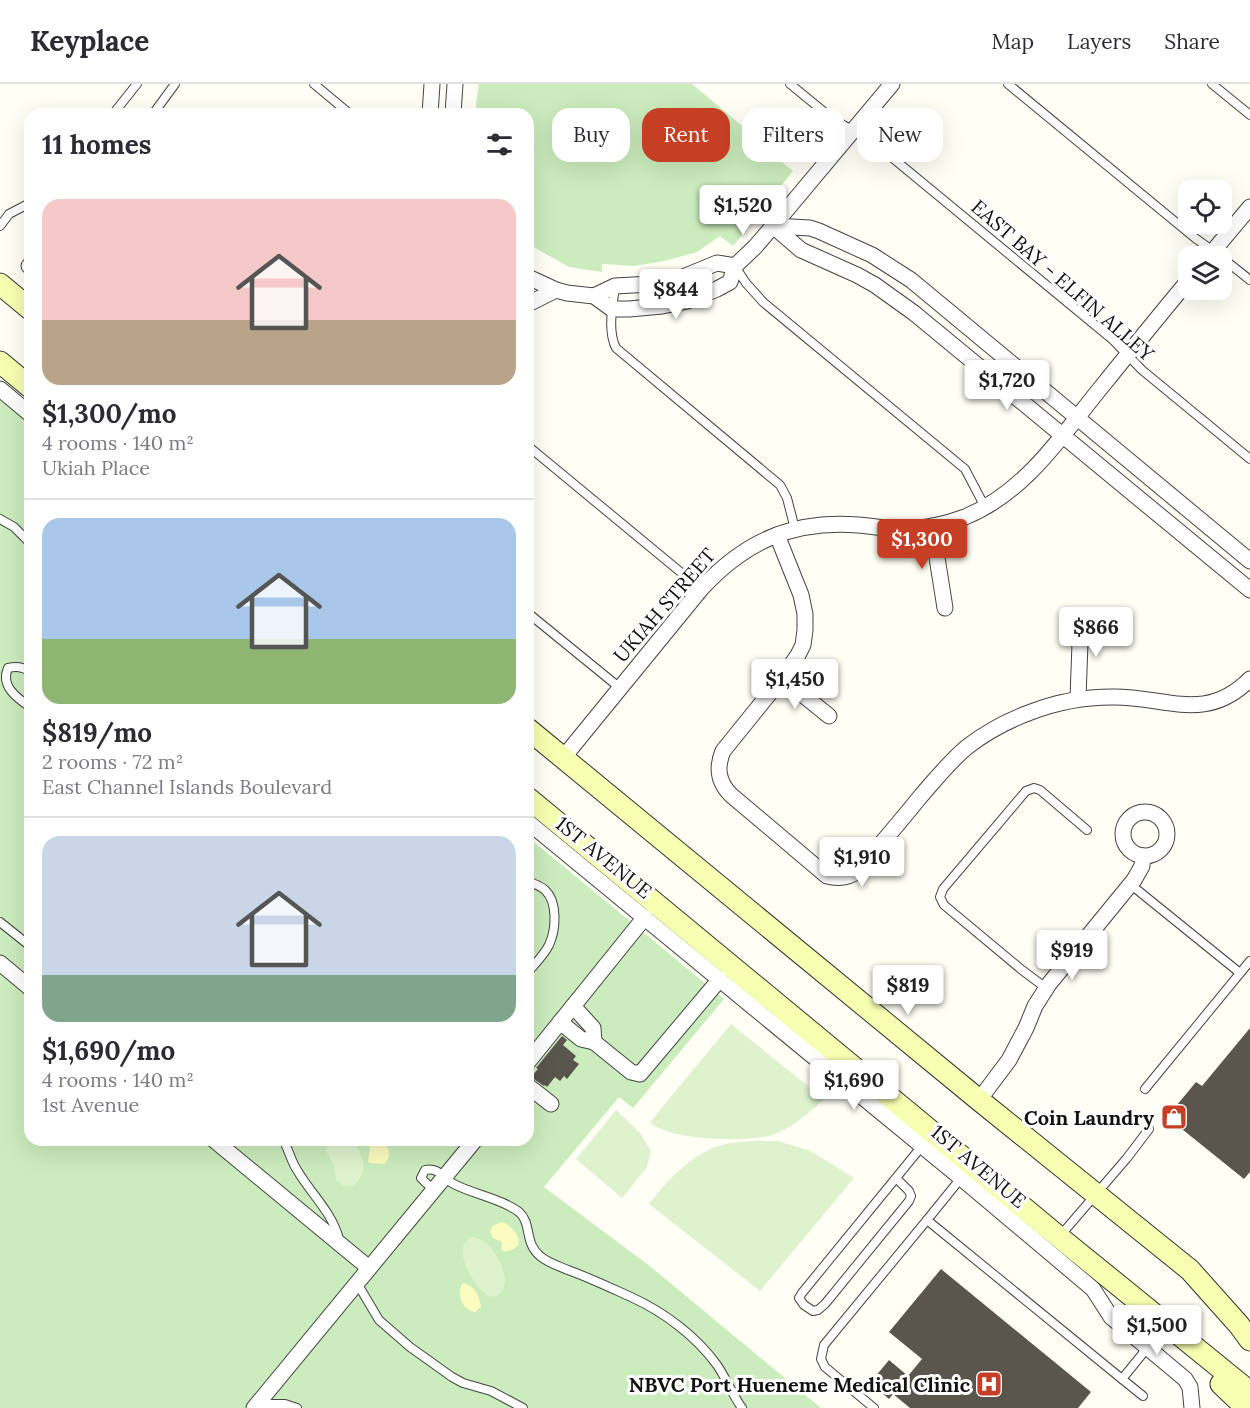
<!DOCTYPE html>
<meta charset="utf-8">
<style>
:root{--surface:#fff;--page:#f7f7f7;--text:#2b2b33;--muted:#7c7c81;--line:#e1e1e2;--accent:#c63e24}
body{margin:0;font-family:Lora,serif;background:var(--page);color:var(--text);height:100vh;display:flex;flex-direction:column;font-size:22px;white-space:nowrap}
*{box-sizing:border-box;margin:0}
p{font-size:20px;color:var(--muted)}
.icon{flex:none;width:33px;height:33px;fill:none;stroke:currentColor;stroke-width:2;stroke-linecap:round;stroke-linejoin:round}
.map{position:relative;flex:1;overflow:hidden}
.details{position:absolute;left:24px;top:24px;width:510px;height:1038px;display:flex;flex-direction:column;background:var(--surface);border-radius:18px;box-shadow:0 6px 24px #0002}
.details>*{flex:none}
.guide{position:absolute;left:552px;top:24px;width:570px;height:54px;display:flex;gap:12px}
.buttons{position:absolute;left:1178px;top:96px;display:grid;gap:12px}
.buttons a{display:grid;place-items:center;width:54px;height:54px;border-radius:12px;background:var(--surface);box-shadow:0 6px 24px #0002;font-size:30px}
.price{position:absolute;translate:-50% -51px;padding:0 14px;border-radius:6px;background:#fff;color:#222;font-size:20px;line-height:39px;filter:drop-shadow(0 2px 3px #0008)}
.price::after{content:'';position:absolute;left:50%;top:36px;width:18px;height:14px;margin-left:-9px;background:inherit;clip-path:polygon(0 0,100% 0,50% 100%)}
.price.active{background:var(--accent);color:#fff}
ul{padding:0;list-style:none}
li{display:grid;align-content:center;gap:12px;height:318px;padding:0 18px}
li+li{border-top:2px solid var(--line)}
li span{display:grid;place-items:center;height:186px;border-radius:18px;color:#555}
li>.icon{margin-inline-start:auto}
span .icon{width:108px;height:108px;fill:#fffc;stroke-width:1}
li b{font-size:26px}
h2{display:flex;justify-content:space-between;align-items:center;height:72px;padding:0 18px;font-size:26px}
.tag{padding:0 21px;border-radius:18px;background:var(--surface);box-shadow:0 6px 24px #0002;font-size:21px;line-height:54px}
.tag.active{background:var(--accent);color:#fff}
header{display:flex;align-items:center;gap:36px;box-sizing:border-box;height:84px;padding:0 30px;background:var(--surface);border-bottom:2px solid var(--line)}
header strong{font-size:28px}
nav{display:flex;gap:33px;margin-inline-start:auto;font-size:21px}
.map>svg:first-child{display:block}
.green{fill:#cbecbc}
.sand{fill:#fcfbc0}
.pitch{fill:#def2ce}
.building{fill:#5a554d}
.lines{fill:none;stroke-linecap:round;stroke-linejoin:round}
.lane-casing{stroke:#444;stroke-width:10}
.street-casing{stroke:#444;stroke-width:17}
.secondary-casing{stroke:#333;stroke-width:23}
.lane{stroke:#fff;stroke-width:8}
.street{stroke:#fff;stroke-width:15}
.secondary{stroke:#f7ffb0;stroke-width:21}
.labels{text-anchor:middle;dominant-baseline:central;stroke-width:6;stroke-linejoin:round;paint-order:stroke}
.street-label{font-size:20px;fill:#111;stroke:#fff}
.poi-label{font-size:20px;font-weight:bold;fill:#111;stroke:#fff;text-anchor:end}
</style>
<header>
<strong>Keyplace</strong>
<nav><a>Map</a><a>Layers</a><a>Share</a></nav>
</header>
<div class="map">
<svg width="1250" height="1324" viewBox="0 0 1250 1324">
<rect width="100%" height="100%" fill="#fffff5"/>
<g class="green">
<path d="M479,0H692L758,55L760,54L785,75L783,79L793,87L733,162L720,152L697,168L664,177L634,182L602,180V188L569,183L537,165L528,158V30H477L476,20Z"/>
<path d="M0,315L30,340V1056H528V753L724,915L633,1024L619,1013L544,1103L651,1183L821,1324H0Z"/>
</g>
<g class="sand">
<path d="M373,1056L383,1058C390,1065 392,1073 384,1080L370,1079L368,1078L370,1061Z"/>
<path d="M502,1138C509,1140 522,1152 518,1161C515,1165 509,1167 504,1168L501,1165L502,1158L493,1154L490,1148L492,1142Z"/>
<path d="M465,1199C476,1204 479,1211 481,1223L475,1228C462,1226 457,1211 462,1200Z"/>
</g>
<g class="pitch">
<path d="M731,940L824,1015C810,1028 793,1043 775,1050C752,1059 667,1057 650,1038Z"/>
<path d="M616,1026L640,1049L651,1067L647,1083L622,1114L576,1075Z"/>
<path d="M330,1056H353C360,1067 368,1082 360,1094C356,1102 351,1103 343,1102L336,1096L334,1082L326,1067Z"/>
<path d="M778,1057L811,1067L854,1094L760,1207L649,1120C667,1097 688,1073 716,1063C736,1056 757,1057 778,1057Z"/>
<path d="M471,1153C488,1152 505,1181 505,1197C505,1206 497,1217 487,1211C474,1203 450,1164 471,1153Z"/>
</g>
<g class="building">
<path d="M1250,944V1088L1244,1095L1167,1033L1196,998L1202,1002Z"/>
<path d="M562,952L567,956L563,961L576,972L573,976L579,980L567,995L564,992L560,997L555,993L547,1003L545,1001L544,1002L531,993L538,985L536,984Z"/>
<path d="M941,1185L1091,1308L1078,1324H910L893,1310L889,1315L870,1299L889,1276L908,1292L922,1275L889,1248Z"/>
</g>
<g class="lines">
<defs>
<g id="lane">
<path d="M314,0L350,30"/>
<path d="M790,0L834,36L872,57L1113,256L1142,286L1250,375"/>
<path d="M1008,0L1195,154L1220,172"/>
<path d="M1212,0L1250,31"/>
<path d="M113,30L137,0"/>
<path d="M153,30L175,0"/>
<path d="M0,142L9,130L30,119"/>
<path d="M1221,173L1250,196"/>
<path d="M736,184L746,199L763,218L965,385L985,423"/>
<path d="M615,202C613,221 607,246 616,264L780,401L787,414L795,445"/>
<path d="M528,362L701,505"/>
<path d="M0,435L14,443L30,459"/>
<path d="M528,529L620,604"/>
<path d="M30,587C22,583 17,582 8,584C0,602 17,614 30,623"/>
<path d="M528,797C534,800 541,802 545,806C558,818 556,846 549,861C544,871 535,880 528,888"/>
<path d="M1130,800L1240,889"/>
<path d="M0,838L30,862"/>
<path d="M1046,904L1022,886L944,821L940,813L943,805L1026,707L1034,704L1040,706L1087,746"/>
<path d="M1145,1005L1250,877"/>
<path d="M283,1056C289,1066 291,1077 297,1086C311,1110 332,1128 339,1155"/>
<path d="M896,1094L909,1107L911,1112L909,1117L825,1220L818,1226L813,1227L804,1221L799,1214L802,1209L922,1062"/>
<path d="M961,1094L927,1136L1122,1295L1148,1263"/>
<path d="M434,1106L425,1098L421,1094L425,1086C438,1083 442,1093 452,1099C471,1110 501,1114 519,1128C532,1139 524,1159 540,1172C548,1179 559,1182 568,1186C590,1194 611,1204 631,1213C664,1228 696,1252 717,1281C726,1294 732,1310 742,1324"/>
<path d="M1060,1152L1127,1074L1149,1045"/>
<path d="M357,1199L379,1236L410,1263L452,1293L463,1299L491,1307L523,1324"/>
<path d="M1122,1295L1143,1312"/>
<path d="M258,1320H285L297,1324"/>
<path d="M874,1324L825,1283L821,1275L824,1261L927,1136"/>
</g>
<g id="street">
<path d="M430,30L432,0"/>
<path d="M453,30L455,0"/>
<path d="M773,142L801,166L857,191L875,201L914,229L1250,506"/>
<path d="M773,142L810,144L819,147L872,171L911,196L1250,477"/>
<path d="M1209,172L1250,123"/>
<path d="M29,182L30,181"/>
<path d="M528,193L556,206L567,209L594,212L612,225H629L662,222L688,217L717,205L730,198L735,182L755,163L773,142L892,0"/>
<path d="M594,212L615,202L651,200L683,193L717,179L735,182"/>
<path d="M528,220L556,206"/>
<path d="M0,305L30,330"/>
<path d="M932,442L945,524"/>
<path d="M777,451L801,511L805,530V546L803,561L798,571L782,594L723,667C716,684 718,698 731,711L827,792C839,795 848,794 858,787C879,762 900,738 920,713C935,696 949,678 967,663C985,649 1009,636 1031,628C1057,618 1084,613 1112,613C1166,612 1205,640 1250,595"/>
<path d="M782,594L829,632"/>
<path d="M1078,614L1081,532"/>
<path d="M563,674L701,505C745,457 793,436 858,441C870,442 882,444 894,445C918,446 944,441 965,433C1024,409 1060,354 1099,306C1128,270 1158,233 1188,197"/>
<circle cx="1145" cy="750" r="22"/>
<path d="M528,738L961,1094L1093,1205L1111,1233L1185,1295L1190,1303L1192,1324"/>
<path d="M0,879L30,904"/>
<path d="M573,922L593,944L594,958"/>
<path d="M560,938L581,955L594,958L631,988L640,990L720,895"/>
<path d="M528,978L645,833"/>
<path d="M528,1002L551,1020"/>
<path d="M979,1016L1009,976L1026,944L1035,922L1049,900L1134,796L1142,782L1143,772"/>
<path d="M214,1056L369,1184"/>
<path d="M254,1324L475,1056"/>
</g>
<g id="secondary">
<path d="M0,200L30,225"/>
<path d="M0,278L30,303"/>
<path d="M528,645L979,1016L1190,1186L1239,1241L1250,1256"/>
<path d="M528,714L1059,1153L1250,1308"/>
<path d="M1221,1300L1240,1318L1242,1324"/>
</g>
</defs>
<use href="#lane" class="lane-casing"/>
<use href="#street" class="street-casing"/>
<use href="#secondary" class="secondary-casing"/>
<use href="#lane" class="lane"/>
<use href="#street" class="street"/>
<use href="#secondary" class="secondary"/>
</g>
<defs>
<symbol id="shop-square" viewBox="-11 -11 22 22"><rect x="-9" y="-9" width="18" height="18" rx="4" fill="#c63e24" stroke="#fff"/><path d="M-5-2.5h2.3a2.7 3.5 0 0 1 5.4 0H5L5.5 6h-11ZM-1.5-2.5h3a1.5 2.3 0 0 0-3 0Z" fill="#fff"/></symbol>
<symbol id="hospital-square" viewBox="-11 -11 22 22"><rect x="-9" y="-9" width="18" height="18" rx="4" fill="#c63e24" stroke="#fff"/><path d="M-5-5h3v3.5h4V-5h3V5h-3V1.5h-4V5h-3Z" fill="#fff"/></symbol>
</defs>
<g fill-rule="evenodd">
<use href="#shop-square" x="1159" y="1018" width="30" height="30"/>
<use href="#hospital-square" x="974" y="1285" width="30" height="30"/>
</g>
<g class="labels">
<g class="street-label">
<text transform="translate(1063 196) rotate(41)">EAST BAY - ELFIN ALLEY</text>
<text transform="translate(664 521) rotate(-49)">UKIAH STREET</text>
<text transform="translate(604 773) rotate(39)">1ST AVENUE</text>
<text transform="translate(979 1082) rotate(40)">1ST AVENUE</text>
</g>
<g class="poi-label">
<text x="1154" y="1033">Coin Laundry</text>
<text x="970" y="1300">NBVC Port Hueneme Medical Clinic</text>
</g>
</g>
</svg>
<div class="buttons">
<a><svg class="icon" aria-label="locate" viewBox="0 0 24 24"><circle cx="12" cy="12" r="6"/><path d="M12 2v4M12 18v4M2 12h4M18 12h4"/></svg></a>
<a><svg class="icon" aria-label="layers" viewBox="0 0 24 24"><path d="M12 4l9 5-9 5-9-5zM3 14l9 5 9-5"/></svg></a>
</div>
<b class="price" style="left:743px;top:152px">$1,520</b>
<b class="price" style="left:676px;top:236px">$844</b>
<b class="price" style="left:1007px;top:327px">$1,720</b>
<b class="price active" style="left:922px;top:486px">$1,300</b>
<b class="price" style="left:1096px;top:574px">$866</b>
<b class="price" style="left:795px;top:626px">$1,450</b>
<b class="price" style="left:862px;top:804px">$1,910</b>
<b class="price" style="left:1072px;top:897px">$919</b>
<b class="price" style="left:908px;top:932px">$819</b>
<b class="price" style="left:854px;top:1027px">$1,690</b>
<b class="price" style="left:1157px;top:1272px">$1,500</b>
<div class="guide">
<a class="tag">Buy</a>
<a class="tag active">Rent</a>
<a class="tag">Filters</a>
<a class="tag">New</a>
</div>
<section class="details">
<h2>11 homes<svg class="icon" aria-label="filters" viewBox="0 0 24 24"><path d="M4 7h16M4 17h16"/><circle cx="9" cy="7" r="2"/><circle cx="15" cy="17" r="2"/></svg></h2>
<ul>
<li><span style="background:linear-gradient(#f6c9c9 65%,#b9a48a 0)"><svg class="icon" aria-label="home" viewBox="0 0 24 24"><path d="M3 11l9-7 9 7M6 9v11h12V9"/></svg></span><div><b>$1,300/mo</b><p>4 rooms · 140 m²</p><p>Ukiah Place</p></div></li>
<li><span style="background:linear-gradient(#a9c7e8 65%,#8fb573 0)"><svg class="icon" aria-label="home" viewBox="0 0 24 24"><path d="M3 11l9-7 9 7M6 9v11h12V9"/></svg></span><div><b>$819/mo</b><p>2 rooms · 72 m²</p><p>East Channel Islands Boulevard</p></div></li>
<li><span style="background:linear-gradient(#c9d6e8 75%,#7fa58c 0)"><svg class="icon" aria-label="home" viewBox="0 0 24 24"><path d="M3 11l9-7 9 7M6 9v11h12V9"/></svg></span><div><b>$1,690/mo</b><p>4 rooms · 140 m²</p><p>1st Avenue</p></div></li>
</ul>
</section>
</div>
